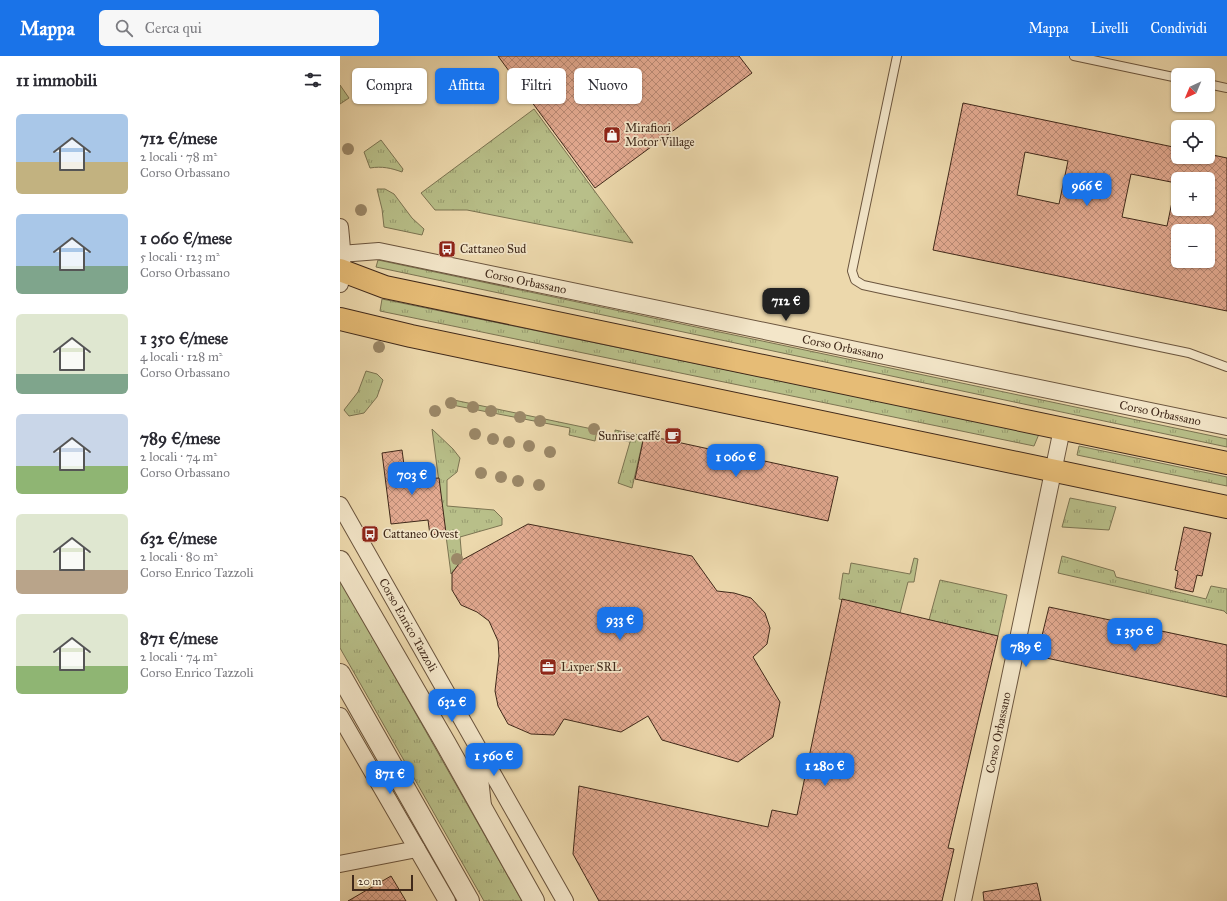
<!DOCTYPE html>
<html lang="it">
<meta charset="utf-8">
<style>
:root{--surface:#fff;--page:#f7f7f7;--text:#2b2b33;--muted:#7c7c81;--accent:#1a73e8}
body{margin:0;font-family:"IM FELL Great Primer",serif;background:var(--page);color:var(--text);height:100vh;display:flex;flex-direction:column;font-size:15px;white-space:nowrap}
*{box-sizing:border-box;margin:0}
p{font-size:13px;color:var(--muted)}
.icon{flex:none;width:22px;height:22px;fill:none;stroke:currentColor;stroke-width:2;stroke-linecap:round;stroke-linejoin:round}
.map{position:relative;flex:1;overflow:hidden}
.sheet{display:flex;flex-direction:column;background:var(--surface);width:340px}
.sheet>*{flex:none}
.guide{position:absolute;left:12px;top:12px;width:380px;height:36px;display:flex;gap:8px}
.needle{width:26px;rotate:224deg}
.controls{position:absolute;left:831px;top:12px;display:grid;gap:8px}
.controls a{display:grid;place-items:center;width:44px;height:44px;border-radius:6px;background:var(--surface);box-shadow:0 1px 3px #0004;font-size:20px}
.scale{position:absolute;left:12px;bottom:10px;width:61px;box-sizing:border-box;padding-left:4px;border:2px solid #40291a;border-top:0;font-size:11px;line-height:14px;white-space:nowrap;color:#40291a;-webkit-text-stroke:3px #f3e6c9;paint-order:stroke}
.price{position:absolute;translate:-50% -34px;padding:0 9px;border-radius:8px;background:var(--accent);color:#fff;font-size:13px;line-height:26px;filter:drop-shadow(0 1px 2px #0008)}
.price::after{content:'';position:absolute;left:50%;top:24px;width:12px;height:9px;margin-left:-6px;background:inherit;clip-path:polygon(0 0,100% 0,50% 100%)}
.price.selected{background:#222;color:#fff}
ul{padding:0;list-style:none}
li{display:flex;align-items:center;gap:12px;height:100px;padding:0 16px}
li span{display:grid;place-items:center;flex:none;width:112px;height:80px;border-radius:6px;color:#555}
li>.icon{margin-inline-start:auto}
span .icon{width:48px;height:48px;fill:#fffc;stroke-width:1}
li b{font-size:17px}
h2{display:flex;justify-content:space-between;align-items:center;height:48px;padding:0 16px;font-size:17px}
.tag{padding:0 14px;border-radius:6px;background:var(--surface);box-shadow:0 1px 3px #0004;font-size:14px;line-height:36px}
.tag.selected{background:var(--accent);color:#fff}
header{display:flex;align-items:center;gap:24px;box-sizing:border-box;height:56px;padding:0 20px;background:var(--accent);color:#fff}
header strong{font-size:19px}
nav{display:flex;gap:22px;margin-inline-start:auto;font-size:14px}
.search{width:280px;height:36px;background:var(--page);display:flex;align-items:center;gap:10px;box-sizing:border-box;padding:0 14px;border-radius:6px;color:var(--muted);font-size:15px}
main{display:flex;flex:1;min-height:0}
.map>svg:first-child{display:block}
.grass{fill:url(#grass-tufts);stroke:#7c7452}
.building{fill:url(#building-cross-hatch);stroke:#40291a;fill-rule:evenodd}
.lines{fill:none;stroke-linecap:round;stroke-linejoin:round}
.service-casing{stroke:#6b553e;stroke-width:10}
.minor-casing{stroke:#6b553e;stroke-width:18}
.tertiary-casing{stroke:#6b553e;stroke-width:22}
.primary-casing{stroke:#40291a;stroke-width:24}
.service{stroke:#f3e6c9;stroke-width:8}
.minor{stroke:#f3e6c9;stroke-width:16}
.tertiary{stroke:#f3e6c9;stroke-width:20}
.primary{stroke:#e6bc76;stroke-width:22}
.tree{fill:#9b8868}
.labels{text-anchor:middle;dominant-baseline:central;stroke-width:3.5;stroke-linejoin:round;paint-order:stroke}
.poi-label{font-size:12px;fill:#40291a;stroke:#f3e6c9;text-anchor:start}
.street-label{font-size:12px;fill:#40291a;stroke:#f3e6c9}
</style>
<header>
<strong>Mappa</strong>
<div class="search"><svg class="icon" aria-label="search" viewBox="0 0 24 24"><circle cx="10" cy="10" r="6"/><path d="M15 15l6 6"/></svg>Cerca qui</div>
<nav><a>Mappa</a><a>Livelli</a><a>Condividi</a></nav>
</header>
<main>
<section class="sheet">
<h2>11 immobili<svg class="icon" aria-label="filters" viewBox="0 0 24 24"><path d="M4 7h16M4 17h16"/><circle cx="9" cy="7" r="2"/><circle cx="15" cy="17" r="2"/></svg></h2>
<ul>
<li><span style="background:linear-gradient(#a9c7e8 60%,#c2b280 0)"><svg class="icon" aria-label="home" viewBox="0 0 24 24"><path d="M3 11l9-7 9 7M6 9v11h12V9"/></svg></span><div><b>712 €/mese</b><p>2 locali · 78 m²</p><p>Corso Orbassano</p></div></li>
<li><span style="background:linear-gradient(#a9c7e8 65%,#7fa58c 0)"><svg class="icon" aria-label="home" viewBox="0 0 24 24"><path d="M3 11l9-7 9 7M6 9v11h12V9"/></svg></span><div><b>1 060 €/mese</b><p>5 locali · 123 m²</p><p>Corso Orbassano</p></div></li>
<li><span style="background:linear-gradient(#dfe7d0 75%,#7fa58c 0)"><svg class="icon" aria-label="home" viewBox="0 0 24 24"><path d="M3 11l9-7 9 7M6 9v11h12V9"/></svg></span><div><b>1 350 €/mese</b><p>4 locali · 128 m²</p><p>Corso Orbassano</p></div></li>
<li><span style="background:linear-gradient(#c9d6e8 65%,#8fb573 0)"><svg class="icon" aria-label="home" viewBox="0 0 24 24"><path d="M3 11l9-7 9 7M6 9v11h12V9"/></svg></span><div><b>789 €/mese</b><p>2 locali · 74 m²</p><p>Corso Orbassano</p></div></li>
<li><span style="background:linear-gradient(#dfe7d0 70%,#b9a48a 0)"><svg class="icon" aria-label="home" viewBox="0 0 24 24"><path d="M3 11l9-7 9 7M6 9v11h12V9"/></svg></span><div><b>632 €/mese</b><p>2 locali · 80 m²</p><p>Corso Enrico Tazzoli</p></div></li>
<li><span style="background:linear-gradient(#dfe7d0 65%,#8fb573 0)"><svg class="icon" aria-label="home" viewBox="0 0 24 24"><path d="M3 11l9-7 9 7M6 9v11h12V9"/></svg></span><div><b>871 €/mese</b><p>2 locali · 74 m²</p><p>Corso Enrico Tazzoli</p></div></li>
</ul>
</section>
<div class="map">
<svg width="887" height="845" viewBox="0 0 887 845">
<defs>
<pattern id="grass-tufts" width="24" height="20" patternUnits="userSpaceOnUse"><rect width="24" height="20" fill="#b8bf89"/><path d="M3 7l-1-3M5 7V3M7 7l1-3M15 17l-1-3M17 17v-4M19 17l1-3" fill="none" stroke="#979b6f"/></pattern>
<pattern id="building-cross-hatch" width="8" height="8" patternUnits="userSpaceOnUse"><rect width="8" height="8" fill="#e2a990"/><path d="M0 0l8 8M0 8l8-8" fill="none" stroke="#b98a75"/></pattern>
</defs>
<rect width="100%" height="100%" fill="#ecd8ac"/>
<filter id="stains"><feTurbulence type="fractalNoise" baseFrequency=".005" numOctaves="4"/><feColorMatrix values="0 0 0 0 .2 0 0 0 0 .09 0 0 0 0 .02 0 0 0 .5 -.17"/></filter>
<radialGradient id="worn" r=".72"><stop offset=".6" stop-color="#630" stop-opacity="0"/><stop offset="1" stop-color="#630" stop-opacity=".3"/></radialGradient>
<g class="grass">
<path d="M0,29L9,42L0,48Z"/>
<path d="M194,53L293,187L127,154H95L81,137Z"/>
<path d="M41,84L63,113L62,116C51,112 42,110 30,112L24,96Z"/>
<path d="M37,133H45L54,138L72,162L84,173L82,179L44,171L42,153Z"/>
<path d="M38,204L887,383V391L36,211Z"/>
<path d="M42,243L699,378L694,390L40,255Z"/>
<path d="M26,315L37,318L43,324L37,341L24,357L9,360L4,354L18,336Z"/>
<path d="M109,343L257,374L255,385L229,379L230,372L107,348Z"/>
<path d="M92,373L113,393L120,402L117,416L107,424V450L154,454L162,462V469L120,481L122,504L111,518Z"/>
<path d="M275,374L304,380L292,432L278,427L290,386L275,383Z"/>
<path d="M739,390L887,421V430L737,399Z"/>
<path d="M730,442L776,451L769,474L722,471Z"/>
<path d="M722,500L774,515L776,521L866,543L871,530L887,533V558L884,555L718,517Z"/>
<path d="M574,502L578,503L574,526H568L560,557L499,543L503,517L509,518L511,507L570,518Z"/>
<path d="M0,524L182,845H144L0,592Z"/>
<path d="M600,524L667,539L658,580L589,564Z"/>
</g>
<g class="building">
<path d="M158,0H399L412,17L255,132Z"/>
<path d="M623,47L838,92V101H868V98L887,102V255L593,194ZM685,96L728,105L719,148L677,139ZM791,118L836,127L827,170L782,161ZM838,123H868V153H838ZM838,175H868V205H838Z"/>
<path d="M304,380L323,383L498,421L488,465L295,423Z"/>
<path d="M62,394L66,424L99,422L106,477L90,479L88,464L51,468L42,397Z"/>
<path d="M188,468L352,500L377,535L394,537L411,542L425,557L430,572L427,588L413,601L440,646L433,681L398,706L322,684L308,660L281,676L224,663L214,679L191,678L168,668L158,650L155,635L159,600L158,585L149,565L137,556L121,549L112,534V517L122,504Z"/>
<path d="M844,471L871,477L862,520L857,519L853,536L835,532L838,515L835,514Z"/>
<path d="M502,543L658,580L608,792L614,793L602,845H259L233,798L239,730L428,771L432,754L457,759Z"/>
<path d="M709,551L887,589V641L697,600Z"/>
<path d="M51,820L66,845H8Z"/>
<path d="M697,827L701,845H644L643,836Z"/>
</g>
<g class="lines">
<defs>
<g id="service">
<path d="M557,0L512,215L515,224L523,229L546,234L849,297L887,311"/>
<path d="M734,0L838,22"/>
<path d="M868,28L887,32"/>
</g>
<g id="minor">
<path d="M0,171C2,191 4,208 0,228"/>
<path id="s1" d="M0,198L39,195L887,371"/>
<path id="s2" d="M0,449L225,845"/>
<path d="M0,660L107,845"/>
<path d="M137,694L143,750"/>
<path d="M0,808L77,793"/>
<path id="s3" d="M623,845L722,373"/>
</g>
<g id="tertiary">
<path d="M0,505L106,688L194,845"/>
<path d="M0,618L129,845"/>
</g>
<g id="primary">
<path d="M0,214L45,231L887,407"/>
<path d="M0,263L71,280L887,451"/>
</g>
</defs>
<use href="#service" class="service-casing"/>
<use href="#minor" class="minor-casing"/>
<use href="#tertiary" class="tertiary-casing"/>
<use href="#primary" class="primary-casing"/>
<use href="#service" class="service"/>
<use href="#minor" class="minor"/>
<use href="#tertiary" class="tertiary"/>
<use href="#primary" class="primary"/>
</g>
<g class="tree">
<circle cx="8" cy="93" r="6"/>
<circle cx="21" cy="154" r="6"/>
<circle cx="39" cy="291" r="6"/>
<circle cx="111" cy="347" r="6"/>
<circle cx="133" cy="351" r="6"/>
<circle cx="95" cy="355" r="6"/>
<circle cx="151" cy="355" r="6"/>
<circle cx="180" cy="361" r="6"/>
<circle cx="200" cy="365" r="6"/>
<circle cx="254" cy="373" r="6"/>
<circle cx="135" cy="378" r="6"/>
<circle cx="153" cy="383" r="6"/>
<circle cx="169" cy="386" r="6"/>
<circle cx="189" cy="390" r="6"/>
<circle cx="210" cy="396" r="6"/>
<circle cx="141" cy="417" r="6"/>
<circle cx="161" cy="421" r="6"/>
<circle cx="178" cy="425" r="6"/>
<circle cx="199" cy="429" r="6"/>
<circle cx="117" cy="503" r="6"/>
</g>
<defs>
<symbol id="shop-square" viewBox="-11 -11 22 22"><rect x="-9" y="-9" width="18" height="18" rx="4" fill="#8f2418" stroke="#f3e6c9"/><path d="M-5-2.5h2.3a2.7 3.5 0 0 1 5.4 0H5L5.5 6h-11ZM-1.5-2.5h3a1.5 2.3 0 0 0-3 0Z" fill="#fff"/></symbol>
<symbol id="bus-square" viewBox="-11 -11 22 22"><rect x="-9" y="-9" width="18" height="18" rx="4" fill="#8f2418" stroke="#f3e6c9"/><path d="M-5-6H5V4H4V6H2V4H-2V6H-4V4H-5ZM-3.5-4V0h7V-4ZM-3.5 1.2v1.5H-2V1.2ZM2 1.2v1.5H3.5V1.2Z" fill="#fff"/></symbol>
<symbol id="cafe-square" viewBox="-11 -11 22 22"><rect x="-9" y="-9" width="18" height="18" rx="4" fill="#8f2418" stroke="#f3e6c9"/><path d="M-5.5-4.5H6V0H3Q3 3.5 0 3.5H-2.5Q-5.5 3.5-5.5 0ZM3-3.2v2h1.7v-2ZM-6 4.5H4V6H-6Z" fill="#fff"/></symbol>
<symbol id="office-square" viewBox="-11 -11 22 22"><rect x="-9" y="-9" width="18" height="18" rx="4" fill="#8f2418" stroke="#f3e6c9"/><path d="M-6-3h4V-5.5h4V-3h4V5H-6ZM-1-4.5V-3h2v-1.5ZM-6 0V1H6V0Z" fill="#fff"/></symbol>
</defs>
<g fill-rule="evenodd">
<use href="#shop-square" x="262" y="69" width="20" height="20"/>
<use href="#bus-square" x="97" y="183" width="20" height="20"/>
<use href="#cafe-square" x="323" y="370" width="20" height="20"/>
<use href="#bus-square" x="20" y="468" width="20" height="20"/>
<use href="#office-square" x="198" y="601" width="20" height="20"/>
</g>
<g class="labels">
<g class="poi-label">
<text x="285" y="72">Mirafiori<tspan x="285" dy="14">Motor Village</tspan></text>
<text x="120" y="193">Cattaneo Sud</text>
<text x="320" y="380" text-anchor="end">Sunrise caffé</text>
<text x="43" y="478">Cattaneo Ovest</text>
<text x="221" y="611">Lixper SRL</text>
</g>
<g class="street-label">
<text stroke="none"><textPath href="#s1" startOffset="189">Corso Orbassano</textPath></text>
<text stroke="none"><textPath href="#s1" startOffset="513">Corso Orbassano</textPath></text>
<text stroke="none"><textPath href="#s1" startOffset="837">Corso Orbassano</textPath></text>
<text stroke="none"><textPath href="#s2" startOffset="138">Corso Enrico Tazzoli</textPath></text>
<text stroke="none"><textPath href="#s3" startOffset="172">Corso Orbassano</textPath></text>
</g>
</g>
<rect width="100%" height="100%" filter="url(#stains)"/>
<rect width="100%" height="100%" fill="url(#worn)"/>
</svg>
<div class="controls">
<a><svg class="needle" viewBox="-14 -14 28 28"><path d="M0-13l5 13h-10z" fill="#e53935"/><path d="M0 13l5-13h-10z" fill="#7c7c81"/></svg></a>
<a><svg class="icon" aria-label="locate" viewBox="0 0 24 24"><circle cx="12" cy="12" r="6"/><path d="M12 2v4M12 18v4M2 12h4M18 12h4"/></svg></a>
<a>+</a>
<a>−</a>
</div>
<div class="scale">20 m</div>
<b class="price" style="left:747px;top:151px">966 €</b>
<b class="price selected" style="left:446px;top:266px">712 €</b>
<b class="price" style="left:396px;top:422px">1 060 €</b>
<b class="price" style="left:72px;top:440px">703 €</b>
<b class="price" style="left:280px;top:585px">933 €</b>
<b class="price" style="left:795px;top:596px">1 350 €</b>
<b class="price" style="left:686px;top:612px">789 €</b>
<b class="price" style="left:112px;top:667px">632 €</b>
<b class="price" style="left:154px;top:721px">1 560 €</b>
<b class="price" style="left:485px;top:731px">1 280 €</b>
<b class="price" style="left:50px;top:739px">871 €</b>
<div class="guide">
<a class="tag">Compra</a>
<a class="tag selected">Affitta</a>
<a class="tag">Filtri</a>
<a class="tag">Nuovo</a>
</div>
</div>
</main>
